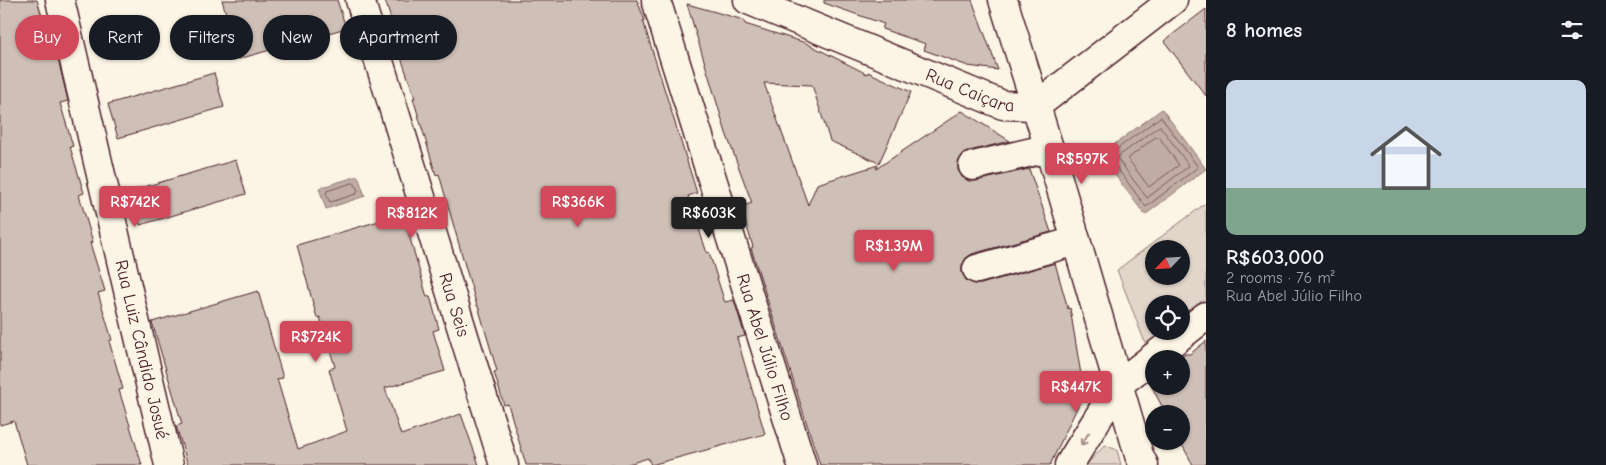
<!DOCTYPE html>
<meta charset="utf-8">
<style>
:root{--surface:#171b24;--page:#20242c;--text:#f1f3f6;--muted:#9ea1a6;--accent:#d1495b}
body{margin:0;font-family:"Comic Neue",sans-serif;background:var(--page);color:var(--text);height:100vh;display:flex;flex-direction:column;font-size:19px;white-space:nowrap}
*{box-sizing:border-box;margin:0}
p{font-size:16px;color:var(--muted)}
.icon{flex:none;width:28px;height:28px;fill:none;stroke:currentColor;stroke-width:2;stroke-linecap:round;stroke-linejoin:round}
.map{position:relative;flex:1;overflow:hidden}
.drawer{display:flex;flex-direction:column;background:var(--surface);width:400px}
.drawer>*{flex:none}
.banner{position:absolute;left:15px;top:15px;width:475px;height:45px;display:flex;gap:10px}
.needle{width:32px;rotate:245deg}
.buttons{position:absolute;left:1145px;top:240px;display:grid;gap:10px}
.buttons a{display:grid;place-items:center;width:45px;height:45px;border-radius:50%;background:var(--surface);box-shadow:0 1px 4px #0004;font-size:25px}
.price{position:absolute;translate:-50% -42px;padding:0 11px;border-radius:5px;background:var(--accent);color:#fff;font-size:16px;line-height:32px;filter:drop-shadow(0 1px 2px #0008)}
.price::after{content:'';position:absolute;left:50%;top:30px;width:15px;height:11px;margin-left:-8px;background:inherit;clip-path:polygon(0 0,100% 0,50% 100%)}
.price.current{background:#222;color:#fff}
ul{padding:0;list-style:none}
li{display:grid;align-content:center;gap:10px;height:265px;padding:0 20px}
li span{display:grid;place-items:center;height:155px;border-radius:10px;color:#555}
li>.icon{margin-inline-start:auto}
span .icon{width:90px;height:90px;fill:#fffc;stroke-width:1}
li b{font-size:21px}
h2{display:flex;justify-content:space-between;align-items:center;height:60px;padding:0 20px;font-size:21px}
.chip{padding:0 18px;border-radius:22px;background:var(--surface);box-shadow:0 1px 4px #0004;font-size:18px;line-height:45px}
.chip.current{background:var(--accent);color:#fff}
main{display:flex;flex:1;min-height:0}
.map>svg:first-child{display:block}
.green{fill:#e2d5ca;stroke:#967a7a;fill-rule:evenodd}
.water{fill:#c0aca5;stroke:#917474}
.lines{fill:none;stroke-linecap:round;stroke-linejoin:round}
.shore{stroke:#79575c;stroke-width:1}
.building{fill:#cfc0b7;stroke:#4a1f2b}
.minor-casing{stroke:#4a1f2b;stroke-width:31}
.minor{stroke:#fcf5e5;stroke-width:28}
.oneway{stroke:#a38a88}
.labels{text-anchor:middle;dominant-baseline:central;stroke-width:4;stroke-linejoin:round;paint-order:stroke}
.street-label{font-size:18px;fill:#4a1f2b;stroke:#fcf5e5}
</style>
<main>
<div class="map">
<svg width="1206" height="465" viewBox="0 0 1206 465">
<rect width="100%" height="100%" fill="#fcf5e5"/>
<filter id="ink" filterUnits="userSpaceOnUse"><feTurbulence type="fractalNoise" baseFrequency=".02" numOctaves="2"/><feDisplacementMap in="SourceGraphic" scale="10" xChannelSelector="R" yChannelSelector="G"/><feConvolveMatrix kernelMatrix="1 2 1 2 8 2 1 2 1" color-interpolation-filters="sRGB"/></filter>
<g filter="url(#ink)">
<g class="green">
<path d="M1206,203V301L1181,320V304H1154V331H1167L1147,348L1117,270ZM1154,249H1181V276H1154Z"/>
<path d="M1105,445L1117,450L1121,465H1086Z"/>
</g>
<g class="water">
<path d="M1162,109L1206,169L1145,215L1100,155Z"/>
<path d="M358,176L365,196L326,209L319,188Z"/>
</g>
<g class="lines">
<g class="shore">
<path d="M1161,117L1198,167L1146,207L1108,156Z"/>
<path d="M1160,126L1189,166L1147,198L1117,158Z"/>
<path d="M1156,137H1159L1179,165L1149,187L1128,159Z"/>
<path d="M353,183L355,184L358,191L356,194L331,202L329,201L326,193L327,191Z"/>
</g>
</g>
<g class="building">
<path d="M0,0H37L45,26L50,25L68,101L60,103L73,146L70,147L84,193L79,195L93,242L90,243L105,291L98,293L112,340L109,341L123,389L119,390L142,465H27L14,421L0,425Z"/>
<path d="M222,0H337L346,28L239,59Z"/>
<path d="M385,0H637L645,21H643L697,193L688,196L707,253L709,252L724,300L725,302L734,300L745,336L737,338L765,434L651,465L648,458L625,465H526L508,404L504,405L494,372L497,371L478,306H477L466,269L439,174L436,175L413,98H415L396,43L398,42Z"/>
<path d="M824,0H972L998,70L968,66L924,50L926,44L882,29L884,24L824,3Z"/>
<path d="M687,4L744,20L745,24L806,43L867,74L868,72L911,92L879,163L830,141L812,85L764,83L808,205L817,184L878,165L876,169L962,111L1010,141L969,151L963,154L958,162V170L962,177L969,181H976L1029,169L1051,232L972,254L966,258L962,265V273L966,280L974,284H981L1055,263L1068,309L1070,308L1084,393L1050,465H820L751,248L753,247L741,207L752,203L726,133Z"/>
<path d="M1206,9V96L1164,41Z"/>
<path d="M214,73L224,107L118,138L108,104Z"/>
<path d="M236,160L246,194L140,225L130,191Z"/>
<path d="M403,214L427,297L430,296L439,329L433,331L445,371L385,388L401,435L461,414L479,465H188L176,426L182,424L152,322L258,291L283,378L277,379L298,449L347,431L329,369L335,367L320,317L317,318L297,245Z"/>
<path d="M1206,341V465H1193L1180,441L1181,414H1166L1152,387L1154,385V386H1181V359H1179L1184,354H1190Z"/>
</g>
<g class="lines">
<defs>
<g id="minor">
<path id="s1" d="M60,0L169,465"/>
<path id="s2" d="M360,0L504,465"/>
<path id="s3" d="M656,0L802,465"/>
<path id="s4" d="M748,0L1003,105L1036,106L1173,0"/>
<path d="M1003,0L1049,148L1139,455L1144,465"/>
<path d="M973,166L1049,148"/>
<path d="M977,269L1076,241"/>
<path d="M1069,465L1119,384L1206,316"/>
</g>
</defs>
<use href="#minor" class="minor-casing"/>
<use href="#minor" class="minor"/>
</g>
<defs><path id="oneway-shaft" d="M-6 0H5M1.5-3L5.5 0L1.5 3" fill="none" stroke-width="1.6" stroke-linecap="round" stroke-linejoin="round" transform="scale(1.25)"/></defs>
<use class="oneway" href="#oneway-shaft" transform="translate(1085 439) rotate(122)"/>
</g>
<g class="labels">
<g class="street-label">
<text stroke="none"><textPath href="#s4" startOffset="240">Rua Caiçara</textPath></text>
<text stroke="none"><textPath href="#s2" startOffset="319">Rua Seis</textPath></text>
<text stroke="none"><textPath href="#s3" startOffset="364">Rua Abel Júlio Filho</textPath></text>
<text stroke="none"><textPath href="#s1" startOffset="359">Rua Luiz Cândido Josué</textPath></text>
</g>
</g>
</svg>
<div class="buttons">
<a><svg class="needle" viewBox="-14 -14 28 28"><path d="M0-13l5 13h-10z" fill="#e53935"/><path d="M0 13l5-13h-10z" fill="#9ea1a6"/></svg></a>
<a><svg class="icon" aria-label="locate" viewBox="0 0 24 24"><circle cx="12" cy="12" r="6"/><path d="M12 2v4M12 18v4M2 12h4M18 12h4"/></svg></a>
<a>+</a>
<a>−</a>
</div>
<b class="price" style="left:1082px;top:185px">R$597K</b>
<b class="price" style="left:135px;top:228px">R$742K</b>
<b class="price" style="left:578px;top:228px">R$366K</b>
<b class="price" style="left:412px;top:239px">R$812K</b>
<b class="price current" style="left:709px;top:239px">R$603K</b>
<b class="price" style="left:894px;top:272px">R$1.39M</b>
<b class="price" style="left:316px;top:363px">R$724K</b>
<b class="price" style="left:1076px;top:413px">R$447K</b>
<div class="banner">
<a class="chip current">Buy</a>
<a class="chip">Rent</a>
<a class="chip">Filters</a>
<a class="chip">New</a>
<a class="chip">Apartment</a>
</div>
</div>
<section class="drawer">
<h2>8 homes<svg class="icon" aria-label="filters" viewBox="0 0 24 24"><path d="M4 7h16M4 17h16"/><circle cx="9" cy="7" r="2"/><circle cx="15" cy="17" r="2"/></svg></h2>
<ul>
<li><span style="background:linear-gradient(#c9d6e8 70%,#7fa58c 0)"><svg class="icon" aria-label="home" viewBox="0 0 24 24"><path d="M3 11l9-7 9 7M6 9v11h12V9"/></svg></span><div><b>R$603,000</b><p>2 rooms · 76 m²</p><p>Rua Abel Júlio Filho</p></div></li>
</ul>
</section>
</main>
